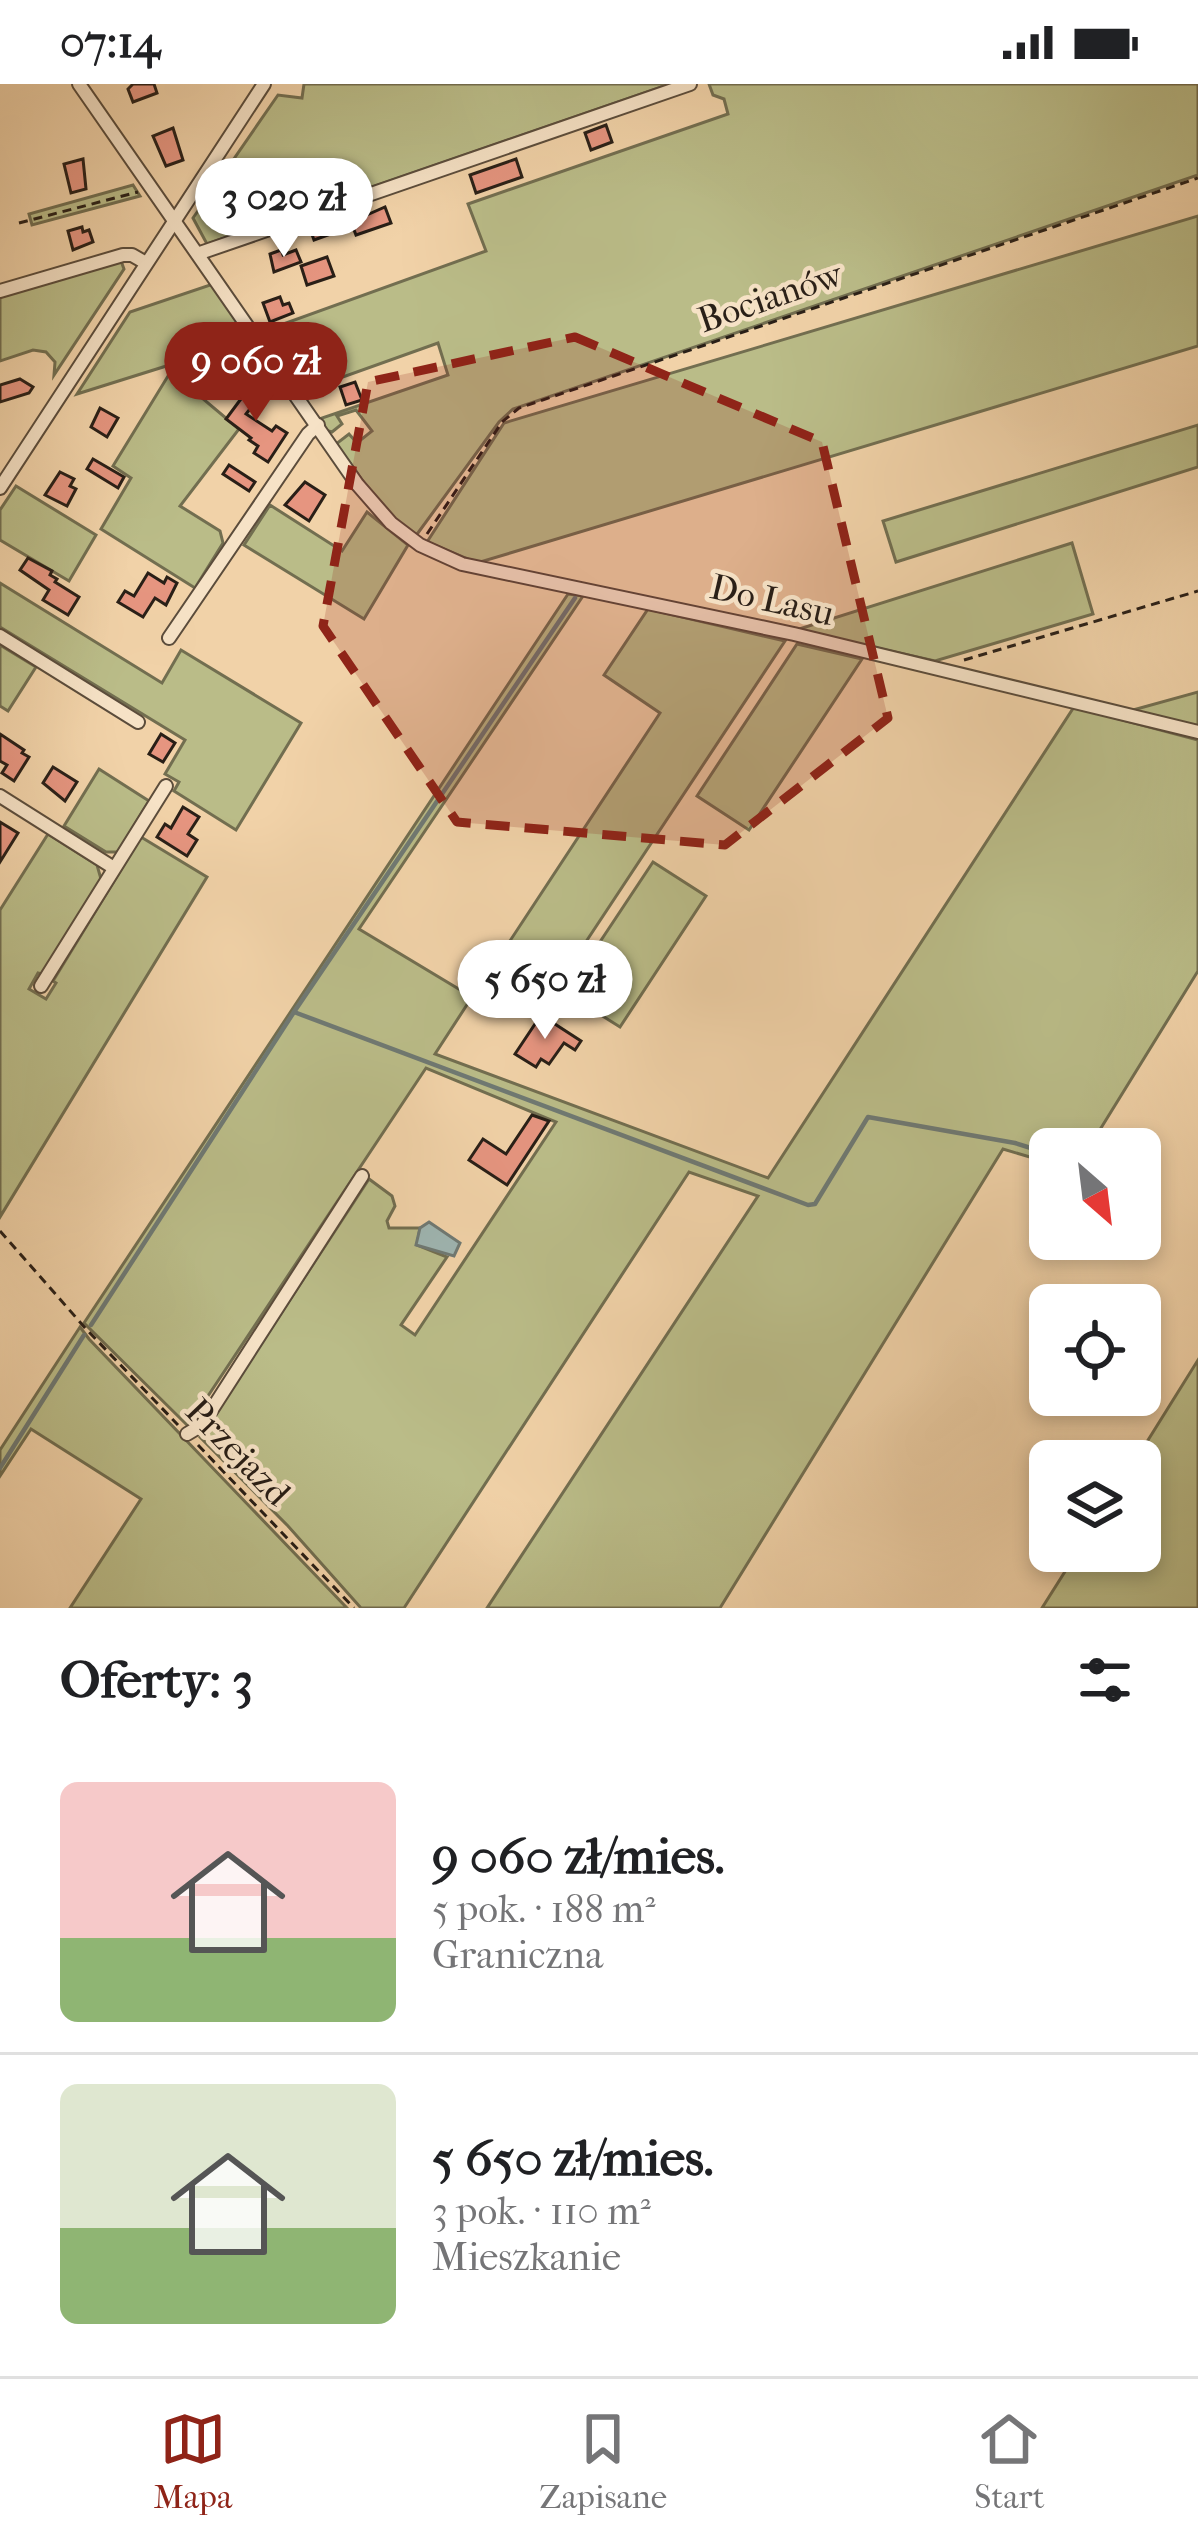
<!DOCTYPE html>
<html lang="pl">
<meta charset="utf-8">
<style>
:root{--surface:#fff;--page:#f6f6f6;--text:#202124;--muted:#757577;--line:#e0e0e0;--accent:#8f2418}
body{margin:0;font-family:"IM FELL French Canon",serif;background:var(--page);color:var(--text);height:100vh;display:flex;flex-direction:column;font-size:45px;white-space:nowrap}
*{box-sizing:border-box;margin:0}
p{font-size:39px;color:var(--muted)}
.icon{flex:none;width:66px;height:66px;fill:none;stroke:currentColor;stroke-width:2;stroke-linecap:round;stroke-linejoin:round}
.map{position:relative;height:1524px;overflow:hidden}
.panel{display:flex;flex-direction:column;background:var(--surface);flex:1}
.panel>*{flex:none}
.needle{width:78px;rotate:152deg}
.controls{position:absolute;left:1029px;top:1044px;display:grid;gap:24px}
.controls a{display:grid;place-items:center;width:132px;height:132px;border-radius:18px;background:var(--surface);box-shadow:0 6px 18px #0003;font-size:60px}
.price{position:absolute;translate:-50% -102px;padding:0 27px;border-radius:42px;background:#fff;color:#222;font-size:39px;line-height:78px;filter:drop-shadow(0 3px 6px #0008)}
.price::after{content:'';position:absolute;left:50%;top:72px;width:36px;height:27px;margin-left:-18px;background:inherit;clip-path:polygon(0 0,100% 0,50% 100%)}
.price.active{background:var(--accent);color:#fff}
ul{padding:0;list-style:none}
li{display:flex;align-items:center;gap:36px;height:300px;padding:0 60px}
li+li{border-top:3px solid var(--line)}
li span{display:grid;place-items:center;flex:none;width:336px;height:240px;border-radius:18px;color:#555}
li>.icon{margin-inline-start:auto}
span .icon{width:144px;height:144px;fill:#fffc;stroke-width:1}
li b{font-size:51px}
h2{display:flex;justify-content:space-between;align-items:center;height:144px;padding:0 60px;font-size:51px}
.status{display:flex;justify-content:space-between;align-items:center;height:84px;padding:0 60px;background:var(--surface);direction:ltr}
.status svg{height:33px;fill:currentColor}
.dock{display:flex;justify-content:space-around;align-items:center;height:168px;border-top:3px solid var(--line);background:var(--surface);font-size:33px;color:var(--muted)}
.dock a{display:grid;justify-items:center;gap:6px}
.dock .active{color:var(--accent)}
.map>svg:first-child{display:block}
.green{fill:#babc88;stroke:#726e50;stroke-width:3}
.water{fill:#9eb5b1;stroke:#6f7973;stroke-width:3}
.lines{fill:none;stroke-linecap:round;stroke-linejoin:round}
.stream{stroke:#6f7973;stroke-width:4.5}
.building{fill:#e69580;stroke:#291f17;stroke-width:3}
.minor-casing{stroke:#5b4c3b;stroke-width:16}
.path{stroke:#291f17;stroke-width:3;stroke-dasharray:9 6;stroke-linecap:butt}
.minor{stroke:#f6e2c6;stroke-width:12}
.marked{fill:#8f2418;fill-opacity:0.2;stroke:#8f2418;stroke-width:9;stroke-dasharray:24 15;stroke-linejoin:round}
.labels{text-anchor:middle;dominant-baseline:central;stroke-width:9;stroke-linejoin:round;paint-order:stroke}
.street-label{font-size:36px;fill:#291f17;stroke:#f6e2c6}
</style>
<div class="status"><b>07:14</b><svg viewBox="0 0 49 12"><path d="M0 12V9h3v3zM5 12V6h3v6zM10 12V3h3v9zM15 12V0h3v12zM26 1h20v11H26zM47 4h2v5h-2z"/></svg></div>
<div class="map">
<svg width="1198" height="1524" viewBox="0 0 1198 1524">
<rect width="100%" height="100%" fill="#f1d2a8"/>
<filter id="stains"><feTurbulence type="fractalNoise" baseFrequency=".00167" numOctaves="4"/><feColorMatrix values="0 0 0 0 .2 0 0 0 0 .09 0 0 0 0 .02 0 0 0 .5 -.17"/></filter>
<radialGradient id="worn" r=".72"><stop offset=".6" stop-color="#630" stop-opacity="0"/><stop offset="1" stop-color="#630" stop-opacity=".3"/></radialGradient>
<g class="green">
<path d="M304,0H670L207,160L193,134L278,11L302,14Z"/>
<path d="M709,0H1198V91L513,325L499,338L415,453L386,429L336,360L349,350L357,359L372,347L356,326L337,332L342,340L332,348L325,346L319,335L448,291L438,259L301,308L261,248L486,167L468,120L728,30L724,15L713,11Z"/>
<path d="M133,101L140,112L32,141L29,130Z"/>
<path d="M1198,132V262L477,479L427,458L504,339Z"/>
<path d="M121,177L124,185L54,291L55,278L46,268L33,266L0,277V212Z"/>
<path d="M213,200L250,252L193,272L200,287L190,304L239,345L180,422L220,447L223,459L195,504L101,445L131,394L113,382L176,279L77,310L130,228Z"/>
<path d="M1198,341V383L896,478L883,437Z"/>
<path d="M16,402L96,451L69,497L0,456V426Z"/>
<path d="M270,421L342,467L367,428L408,461L364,535L244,461Z"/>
<path d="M1072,459L1093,530L935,577L796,546Z"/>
<path d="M0,499L162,599L181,566L301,639L236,746L174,707L179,698L165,690L185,656L0,543Z"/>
<path d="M568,510L583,512L359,845L472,913L435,970L768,1094L1074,623L1198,656V887L1088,1065H1050V1079L1003,1065L720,1524H487L758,1112L689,1088L404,1524H361L288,1442L200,1353L369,1095L392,1112L395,1122L387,1137L389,1144H420L417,1161L447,1173L401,1241L415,1251L556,1038L426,984L188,1342L84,1239Z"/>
<path d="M648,525L785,557L556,903L502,869L660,629L604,591Z"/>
<path d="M797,560L862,575L749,746L697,712Z"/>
<path d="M0,561L36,583L8,627L0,622Z"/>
<path d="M1198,608V643L1133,626Z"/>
<path d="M99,685L149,717L118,768H106L64,742Z"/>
<path d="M48,750L97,781L101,795L42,890L38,889L29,905L46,915L56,899L53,897L141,753L207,793L0,1133V826Z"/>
<path d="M653,778L706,812L620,943L566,909Z"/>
<path d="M80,1243L89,1255L347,1524H70L141,1415L31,1345L0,1392V1366Z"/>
<path d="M1198,1276V1524H1042L1078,1467H1140V1377H1135Z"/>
</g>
<path class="water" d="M429,1138L460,1159L454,1172L416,1161L420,1144Z"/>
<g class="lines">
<g class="stream">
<path d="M294,928L808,1121L815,1120L868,1033L1015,1059L1050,1070"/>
<path d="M91,1241L294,928L575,514"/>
<path d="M0,1384L84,1251"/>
</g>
</g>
<g class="building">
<path d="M133,0H154L157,9L133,18L128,5Z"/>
<path d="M606,41L612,58L591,66L585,49Z"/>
<path d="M173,44L183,76L166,82L153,52Z"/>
<path d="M83,75L86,105L71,109L64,80Z"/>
<path d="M516,75L522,93L476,109L470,91Z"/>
<path d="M385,123L391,139L356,151L351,138Z"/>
<path d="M331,135L336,148L314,156L309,142Z"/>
<path d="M82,143L83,148L89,146L93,158L73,166L68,147Z"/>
<path d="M281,166L283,171L296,166L301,178L274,188L270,170Z"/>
<path d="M327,173L334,192L307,201L301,182Z"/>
<path d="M280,213L283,221L289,219L293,229L270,238L263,219Z"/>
<path d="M200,287L216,297L205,314L189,304Z"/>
<path d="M20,295L33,303L29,309L0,318V301Z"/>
<path d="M255,296L266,305L246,330L272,347L276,342L287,349L268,378L254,369L258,362L249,356L251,354L226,335Z"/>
<path d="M355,298L362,316L346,321L340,303Z"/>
<path d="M100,324L118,334L107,353L91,343Z"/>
<path d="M93,375L124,393L118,404L87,385Z"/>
<path d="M229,381L255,398L249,407L223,390Z"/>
<path d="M60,388L74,395L70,402L76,405L67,422L45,411Z"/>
<path d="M305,398L325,411L309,437L285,421Z"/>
<path d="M28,474L52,487L50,491L57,495L55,498L79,513L68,531L43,516L49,506L20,486Z"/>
<path d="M148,489L164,499L167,493L177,499L166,521L155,514L143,533L118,518L125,507L134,512Z"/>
<path d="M0,650L24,666L22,669L29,673L14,697L2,689L7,681L0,677Z"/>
<path d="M161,650L175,659L163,678L149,670Z"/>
<path d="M53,683L77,698L65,717L43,699Z"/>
<path d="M183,723L199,733L188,750L197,756L187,772L157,753L165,740L171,744Z"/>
<path d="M0,738L18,749L0,778Z"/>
<path d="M541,931L581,957L575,966L564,959L549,980L541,975L536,983L515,970Z"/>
<path d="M532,1031L549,1037L507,1101L469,1076L483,1055L506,1070Z"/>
</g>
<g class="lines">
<defs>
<g id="minor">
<path d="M79,0L357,400L391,439L420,461L462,480L794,550L1198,648"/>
<path d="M200,169L690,0"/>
<path d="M0,207L123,171H132L146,179"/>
<path d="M0,404L264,0"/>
<path d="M0,552L138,638"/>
<path d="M169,554L308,350L318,341"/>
<path d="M0,712L114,784"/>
<path d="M41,902L166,702"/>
<path d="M187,1350L202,1341L209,1330L362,1092"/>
</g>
</defs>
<use href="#minor" class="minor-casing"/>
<g class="path">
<path d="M19,139L138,108"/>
<path d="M427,450L502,338L519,324L1198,94"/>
<path d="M964,576L1198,507"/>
<path d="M0,1147L87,1246L178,1341"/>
<path d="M198,1361L354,1524"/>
</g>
<use href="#minor" class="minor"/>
</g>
<path class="marked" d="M575,253L822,358L888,634L725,761L457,738L323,542L368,298Z"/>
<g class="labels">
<g class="street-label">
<text transform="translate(770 213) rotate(-19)">Bocianów</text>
<text transform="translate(772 516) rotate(13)">Do Lasu</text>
<text transform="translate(238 1368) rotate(46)">Przejazd</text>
</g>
</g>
<rect width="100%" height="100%" filter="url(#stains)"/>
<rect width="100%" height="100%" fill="url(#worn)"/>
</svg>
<div class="controls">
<a><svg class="needle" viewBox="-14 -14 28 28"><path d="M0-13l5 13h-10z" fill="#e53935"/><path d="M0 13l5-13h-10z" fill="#757577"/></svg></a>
<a><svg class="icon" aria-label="locate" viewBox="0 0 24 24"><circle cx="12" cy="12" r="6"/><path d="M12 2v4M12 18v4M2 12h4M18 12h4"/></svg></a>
<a><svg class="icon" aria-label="layers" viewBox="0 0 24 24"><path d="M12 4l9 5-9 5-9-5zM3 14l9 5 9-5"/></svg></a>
</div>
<b class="price" style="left:284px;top:176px">3 020 zł</b>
<b class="price active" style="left:256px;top:340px">9 060 zł</b>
<b class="price" style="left:545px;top:958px">5 650 zł</b>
</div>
<section class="panel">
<h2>Oferty: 3<svg class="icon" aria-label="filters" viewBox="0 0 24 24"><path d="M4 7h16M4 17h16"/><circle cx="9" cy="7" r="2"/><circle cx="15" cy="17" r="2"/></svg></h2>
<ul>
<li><span style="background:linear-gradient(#f6c9c9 65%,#8fb573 0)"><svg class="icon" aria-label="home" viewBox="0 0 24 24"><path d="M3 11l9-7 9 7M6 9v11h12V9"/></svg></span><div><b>9 060 zł/mies.</b><p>5 pok. · 188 m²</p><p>Graniczna</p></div></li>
<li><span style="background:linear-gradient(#dfe7d0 60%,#8fb573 0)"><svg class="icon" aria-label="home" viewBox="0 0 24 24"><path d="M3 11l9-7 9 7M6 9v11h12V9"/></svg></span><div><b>5 650 zł/mies.</b><p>3 pok. · 110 m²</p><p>Mieszkanie</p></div></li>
</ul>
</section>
<nav class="dock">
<a class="active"><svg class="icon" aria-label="map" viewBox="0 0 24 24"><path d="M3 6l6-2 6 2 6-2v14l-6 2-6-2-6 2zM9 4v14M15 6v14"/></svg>Mapa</a>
<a><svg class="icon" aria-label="saved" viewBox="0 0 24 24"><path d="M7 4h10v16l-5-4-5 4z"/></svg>Zapisane</a>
<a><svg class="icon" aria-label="home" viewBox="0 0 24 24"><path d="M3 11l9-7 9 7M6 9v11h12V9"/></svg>Start</a>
</nav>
